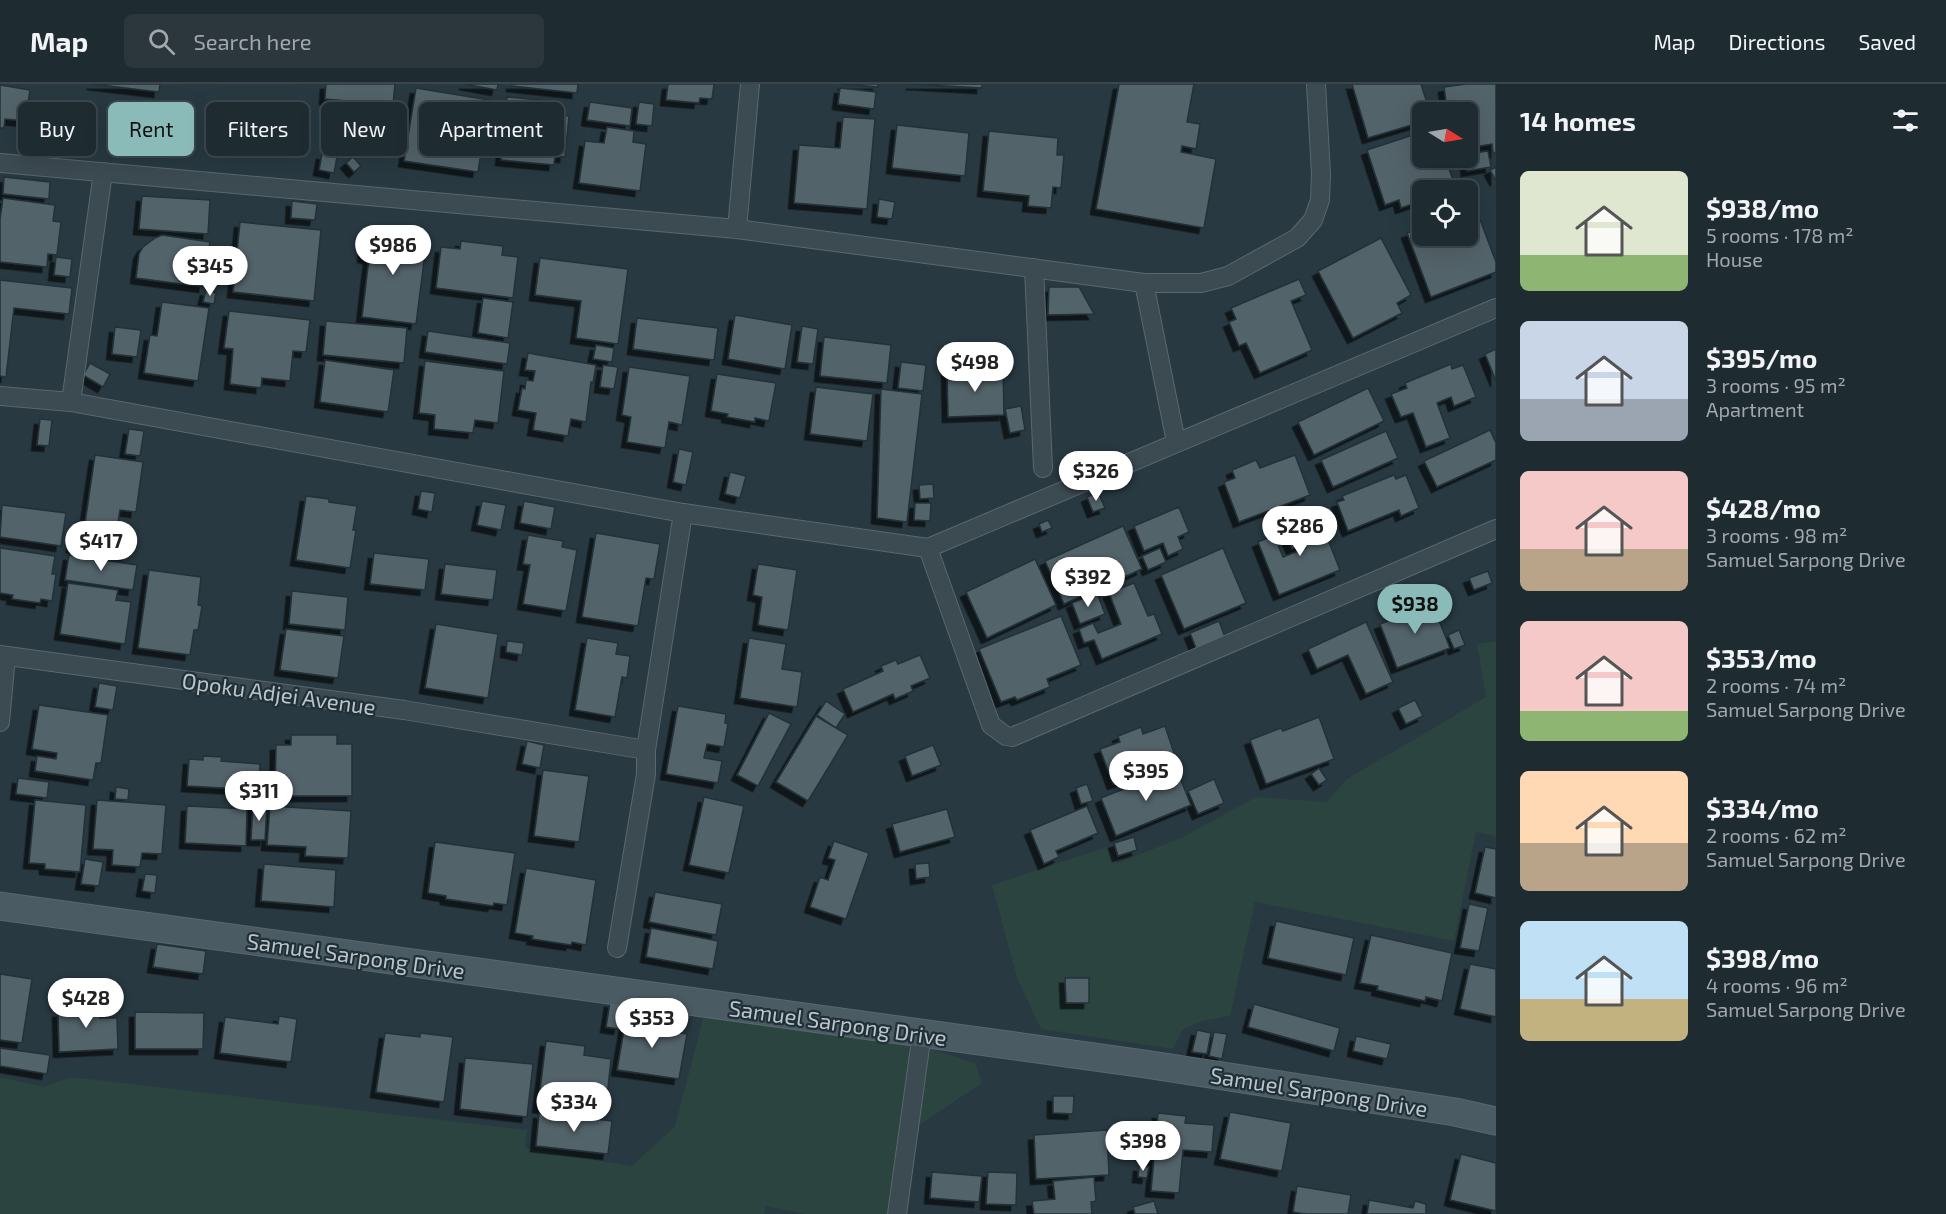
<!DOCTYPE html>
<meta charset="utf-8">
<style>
:root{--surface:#1e2b31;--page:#2b373d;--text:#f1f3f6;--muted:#a1a7ab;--line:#3c474d;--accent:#8bbbb9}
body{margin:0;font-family:"Exo 2",sans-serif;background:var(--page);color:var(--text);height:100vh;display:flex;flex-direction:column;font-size:22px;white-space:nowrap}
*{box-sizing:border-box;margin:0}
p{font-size:20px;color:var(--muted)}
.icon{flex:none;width:33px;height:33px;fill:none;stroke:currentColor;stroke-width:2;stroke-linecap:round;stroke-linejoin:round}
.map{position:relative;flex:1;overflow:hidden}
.details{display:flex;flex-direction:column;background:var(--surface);width:450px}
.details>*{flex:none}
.banner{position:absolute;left:18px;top:18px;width:570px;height:54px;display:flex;gap:12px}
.needle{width:39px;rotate:101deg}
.controls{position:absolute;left:1412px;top:18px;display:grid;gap:12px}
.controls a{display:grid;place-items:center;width:66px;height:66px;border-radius:9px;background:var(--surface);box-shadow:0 6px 24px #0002,0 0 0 2px var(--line);font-size:30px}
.price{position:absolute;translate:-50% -51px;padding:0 14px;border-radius:21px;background:#fff;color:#222;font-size:20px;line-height:39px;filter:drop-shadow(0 2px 3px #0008)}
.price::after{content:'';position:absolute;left:50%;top:36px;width:18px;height:14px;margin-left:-9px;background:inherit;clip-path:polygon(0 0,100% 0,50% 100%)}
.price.on{background:var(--accent);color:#111}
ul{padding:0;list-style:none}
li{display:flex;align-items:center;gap:18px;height:150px;padding:0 24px}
li span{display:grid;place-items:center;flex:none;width:168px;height:120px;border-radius:9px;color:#555}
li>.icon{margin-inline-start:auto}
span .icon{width:72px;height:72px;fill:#fffc;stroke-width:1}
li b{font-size:26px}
h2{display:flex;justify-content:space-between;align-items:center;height:72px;padding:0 24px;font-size:26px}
.chip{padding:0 21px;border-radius:9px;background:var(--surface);box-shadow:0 6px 24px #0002,0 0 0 2px var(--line);font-size:21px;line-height:54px}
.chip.on{background:var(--accent);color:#111}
header{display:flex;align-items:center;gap:36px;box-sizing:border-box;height:84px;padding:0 30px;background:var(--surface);border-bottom:2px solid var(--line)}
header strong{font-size:28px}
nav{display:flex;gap:33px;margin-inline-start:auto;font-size:21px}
.search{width:420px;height:54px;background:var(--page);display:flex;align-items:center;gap:15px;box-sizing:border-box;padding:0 21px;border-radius:9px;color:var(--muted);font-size:22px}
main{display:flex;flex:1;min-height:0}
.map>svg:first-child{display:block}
.green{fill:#2b443f}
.building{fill:#52646b;stroke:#233138;stroke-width:1.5;filter:url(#shadow)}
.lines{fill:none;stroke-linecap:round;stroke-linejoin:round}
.street-casing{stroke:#5a686e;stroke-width:20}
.secondary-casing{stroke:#5a686e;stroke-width:29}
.street{stroke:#3c4a51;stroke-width:18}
.secondary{stroke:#4b5b63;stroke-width:27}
.labels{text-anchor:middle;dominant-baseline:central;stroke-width:4.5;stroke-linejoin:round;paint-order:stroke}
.street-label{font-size:22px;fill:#b9c5cb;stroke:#212f36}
</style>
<header>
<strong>Map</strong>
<div class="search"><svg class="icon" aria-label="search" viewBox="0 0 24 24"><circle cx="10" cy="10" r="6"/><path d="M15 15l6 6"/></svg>Search here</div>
<nav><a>Map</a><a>Directions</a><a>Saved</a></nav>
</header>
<main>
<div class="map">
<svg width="1496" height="1130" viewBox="0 0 1496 1130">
<defs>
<filter id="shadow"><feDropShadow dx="-5.5" dy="5.5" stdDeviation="0" flood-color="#0009"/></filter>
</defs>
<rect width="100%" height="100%" fill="#283941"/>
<g class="green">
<path d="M1496,557V752L1476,748L1454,857L1255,818L1230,932L1202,937L1182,946L1173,965L1041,945L1017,894L992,801L1107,763L1118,779L1183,753L1256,713L1326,718L1347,695L1486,613L1477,560Z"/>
<path d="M704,931L925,963L975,979L982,999L918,1042L901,1130H806L766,1122L764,1130H0V993L44,1003L71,993L527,1046L525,1064L632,1082L675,1042Z"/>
</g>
<g class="building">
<path d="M92,0H160L159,8Z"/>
<path d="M326,0H395L393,21L325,15Z"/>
<path d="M464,0H498L497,6Z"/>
<path d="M512,0H578L577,9L512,2Z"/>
<path d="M668,0H714L712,15L700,14L699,19L666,16Z"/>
<path d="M843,0H878V3Z"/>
<path d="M911,0H982V4Z"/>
<path d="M1119,0H1194L1187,38L1200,40L1196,65L1182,62L1181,68L1216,75L1204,144L1096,125Z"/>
<path d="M1352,0H1421L1430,28H1422V38L1368,54Z"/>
<path d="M1466,0H1496V69H1493L1492,60L1467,64V28H1458V24L1447,25L1444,3Z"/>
<path d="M0,1L30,6L25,37L5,35L4,44H0Z"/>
<path d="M416,4L489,16L478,88L404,77Z"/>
<path d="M840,4L876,8L874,25L838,20Z"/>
<path d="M507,13L560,18L559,31L569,32L565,73L555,72L554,81L501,76Z"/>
<path d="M590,18L632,24L630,42L587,36Z"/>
<path d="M639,18L654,20L652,42L636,40Z"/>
<path d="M843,33L875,35L867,125L794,119L799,61L840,64Z"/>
<path d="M897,41L969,49L965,92L892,84Z"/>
<path d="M607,43L634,47L633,58L646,60L640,107L579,99L585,57L604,59Z"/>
<path d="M989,47L1058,54L1057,71H1064L1061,104L1053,103L1051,124L1028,122L1029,112L983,107Z"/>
<path d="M73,48L85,50L83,66L71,64Z"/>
<path d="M1422,48V74H1454L1455,76L1447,79L1454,99L1444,102L1445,106H1422V117L1401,124L1399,116L1385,121L1367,66Z"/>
<path d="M1488,67L1491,83L1467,87L1465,74H1467V70Z"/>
<path d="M322,70L337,73L334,89L319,86Z"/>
<path d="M353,73L361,82L354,88L346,79Z"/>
<path d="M1496,83V97L1490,86Z"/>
<path d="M4,93L50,98L49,115L3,110Z"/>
<path d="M1470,109L1496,178V188L1431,213L1407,149L1422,143V152H1467V110Z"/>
<path d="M142,112L210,116L208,150L139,145Z"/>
<path d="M3,114L55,121L53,137L61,138L57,171L48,170L47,183L0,178V135Z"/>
<path d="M879,115L895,118L892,135L877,133Z"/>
<path d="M292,117L317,120L315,136L291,134Z"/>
<path d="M240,138L321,146L314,217L233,208Z"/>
<path d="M366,146L427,154L416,240L362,233L369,174L363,173Z"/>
<path d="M162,151L210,158L209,164L211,165L208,187H206L204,203L136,194L139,170L143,163L155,154Z"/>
<path d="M1381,154L1411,211L1397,219L1402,229L1353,254L1318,187Z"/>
<path d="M461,157L503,162L502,171L518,173L513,214L436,204L441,163L460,165Z"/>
<path d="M56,173L72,175L70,193L54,191Z"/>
<path d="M540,174L628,185L618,260L576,254L581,217L535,211Z"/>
<path d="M1299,195L1306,211L1291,217L1312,266L1260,289L1246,259L1239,262L1229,238L1236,235L1231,224Z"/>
<path d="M0,196L72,204L69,230L14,224L6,293L0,292Z"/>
<path d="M1049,203H1079L1094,230L1048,231Z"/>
<path d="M206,206L216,209L214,220L203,218Z"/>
<path d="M483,214L513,218L508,254L478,249Z"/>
<path d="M162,218L209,224L198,297L144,289L150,251L157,252Z"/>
<path d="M229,227L310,236L306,268L293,267L290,297L262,294L261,304L230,300L233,265L224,264Z"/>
<path d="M735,231L792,241L785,285L728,275Z"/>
<path d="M637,234L718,244L714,276L633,265Z"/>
<path d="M326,237L407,244L404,279L323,271Z"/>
<path d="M802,242L818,245L813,280L797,278Z"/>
<path d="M115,243L141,246L137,273L112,270Z"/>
<path d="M428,247L510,259L507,280L425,268Z"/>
<path d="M824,253L891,261L887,299L820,292Z"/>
<path d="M596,261L614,264L612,278L593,275Z"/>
<path d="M1496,265V297L1485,270Z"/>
<path d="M528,269L596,281L593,299L591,298L586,338L571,335L568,352L533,346L536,329L518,326L522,304L525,305L526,296L533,297L535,287L525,286Z"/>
<path d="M325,276L394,286L388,328L320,318Z"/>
<path d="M425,277L504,287L498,339L475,336L473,349L434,345L435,331L419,329Z"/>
<path d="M901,278L926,281L923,307L898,304Z"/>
<path d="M90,279L110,290L103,303L83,291Z"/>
<path d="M1451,280L1452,285L1463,281L1476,313L1454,322L1451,313L1437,319L1450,354L1426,363L1413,329L1401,333L1391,310L1407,304L1405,299Z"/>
<path d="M603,281L618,283L614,305L600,303Z"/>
<path d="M629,283L690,292L682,341L669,338L665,364L627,358L631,333L622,331Z"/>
<path d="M1003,285L1004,331L948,333L947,286Z"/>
<path d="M717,290L776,299L769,337L755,334V338L727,333L728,330L711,327Z"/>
<path d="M816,303L873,310L867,357L810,350Z"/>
<path d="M1368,304L1384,337L1314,371L1298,338Z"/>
<path d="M881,305L922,310L907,438L877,434Z"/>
<path d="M1021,322L1025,346L1010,349L1005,325Z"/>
<path d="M40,335L52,336L49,362L37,361Z"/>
<path d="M129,345L144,347L140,372L125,370Z"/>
<path d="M1490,346L1496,359V376L1437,403L1424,377Z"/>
<path d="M1386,347L1398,374L1333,403L1321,376Z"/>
<path d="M679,365L693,368L686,401L673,398Z"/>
<path d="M95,371L143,378L136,428L120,426L117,444L85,439Z"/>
<path d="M1295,371L1310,411L1239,438L1224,398L1235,394L1232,386L1256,376L1260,384Z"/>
<path d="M730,388L746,392L740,414L725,410Z"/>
<path d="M1394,391L1396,395L1406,391L1419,424L1401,432L1399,426L1348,447L1337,418L1344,416L1342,412Z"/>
<path d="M933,400L934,414L920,415L919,401Z"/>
<path d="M421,407L435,409L432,428L418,425Z"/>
<path d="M1098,408L1105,424L1093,428L1087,413Z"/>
<path d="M306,412L329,415V418L357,422L353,446H356L350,484L296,476Z"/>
<path d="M482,417L506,421L501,446L477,441Z"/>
<path d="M524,417L555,423L551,445L520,439Z"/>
<path d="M915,419H931L930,437L914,436Z"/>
<path d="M2,421L66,429L61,462L0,453Z"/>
<path d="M1179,423L1189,448L1178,453L1183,465L1168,472L1163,459L1144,467L1134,442Z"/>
<path d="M1319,433L1340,486L1279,511L1258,458L1274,451L1283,473L1306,464L1304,460L1292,465L1285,447Z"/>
<path d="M1048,436L1052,444L1042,448L1039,440Z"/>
<path d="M76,438L131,447L127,471L72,463Z"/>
<path d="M1123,442L1142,485L1064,520L1045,477Z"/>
<path d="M596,449L660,460L654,495L646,494L638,542L582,533Z"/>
<path d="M528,451L563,457L562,463L577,466L566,527L523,520L530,481L523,480Z"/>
<path d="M0,464L55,472L52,490H56L52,517L41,515L40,519L12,515L13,511L0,509Z"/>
<path d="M1160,464L1166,478L1148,486L1142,472Z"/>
<path d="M1223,464L1246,519L1184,545L1161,491Z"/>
<path d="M374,469L429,475L425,506L370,500Z"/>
<path d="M69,471L137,481L133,506L65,496Z"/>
<path d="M1035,475L1056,521L987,554L966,508Z"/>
<path d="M445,480L497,486L493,516L441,510Z"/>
<path d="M758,480L797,486L788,546L758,541L762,513L753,511Z"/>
<path d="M149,486L201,493L198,521L202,522L198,546H194L190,571L138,564Z"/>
<path d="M1488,487L1492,499L1474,506L1469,494Z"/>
<path d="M68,499L118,506L116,516L131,518L125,560L60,550Z"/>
<path d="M1134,499L1148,532L1154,530L1162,550L1102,575L1094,556L1084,559L1079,545L1093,539L1098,549L1121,540L1109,509Z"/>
<path d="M292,507L348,513L345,546L289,540Z"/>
<path d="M1097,509L1105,530L1080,540L1072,519Z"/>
<path d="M1432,519L1450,564L1397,584L1380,540L1394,535L1393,531L1414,522L1415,526Z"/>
<path d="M1061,532L1081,581L1047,595L1050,603L1017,616L1015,613L1001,618L979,565Z"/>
<path d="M1219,537L1225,553L1196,564L1190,549Z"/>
<path d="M1366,538L1393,598L1366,610L1348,571L1317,585L1308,565Z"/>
<path d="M436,540L498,550L488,614L425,604Z"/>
<path d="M286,545L344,552L338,594L280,586Z"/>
<path d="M1459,546L1465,561L1454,565L1448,551Z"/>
<path d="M587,554L618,559L616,570L630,572L627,594L622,593L615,633L575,626Z"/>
<path d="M749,554L786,560L782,585L802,588L797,623L740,614Z"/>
<path d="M507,557L524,559L522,571L506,568Z"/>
<path d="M920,571L930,594L911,602L913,607L895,615L893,610L853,628L843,605L883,587L881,582L896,576L898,580Z"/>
<path d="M99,599L117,602L113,626L95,623Z"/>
<path d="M1415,616L1423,632L1406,640L1398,624Z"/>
<path d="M826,617L845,630L836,644L817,631Z"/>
<path d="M39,621L108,631L101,679H96L93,696L35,687L37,672L56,675L57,669L32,665Z"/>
<path d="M678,622L726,630L725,639L728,640L724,663L707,660L704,674L722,677L718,699L666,690Z"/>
<path d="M769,629L791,640L758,702L737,691Z"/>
<path d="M816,632L848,651L808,717L776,698Z"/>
<path d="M1319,633L1334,675L1266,700L1250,656L1281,644L1283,647Z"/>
<path d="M1165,642L1177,678L1113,700L1100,665L1120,658L1118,652L1141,643L1143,650Z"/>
<path d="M291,651H337V660H352V712H275L276,661H291Z"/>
<path d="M527,657L544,661L540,684L522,680Z"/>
<path d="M933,661L941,681L912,692L905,672Z"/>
<path d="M203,672L222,673L221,677L260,680L259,706L187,702L189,675L203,676Z"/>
<path d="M1176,684L1191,721L1116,752L1101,714Z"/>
<path d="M1319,684L1327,696L1319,701L1311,690Z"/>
<path d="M543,686L589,692L579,758L534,752Z"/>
<path d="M18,694L49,698L47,714L16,710Z"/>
<path d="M1214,695L1224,719L1198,730L1188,707Z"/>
<path d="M1087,700L1093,717L1081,720L1076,704Z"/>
<path d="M116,703L129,705L128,716L115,715Z"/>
<path d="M704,713L744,722L729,789L689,781Z"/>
<path d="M35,716L86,721L80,788L45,785V780L29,779Z"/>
<path d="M97,716L166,721L162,770L142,769L140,783L112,781L113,766L93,765Z"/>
<path d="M253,720H267L265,756H251Z"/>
<path d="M187,722L247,725L246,762L185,759Z"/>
<path d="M270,722L351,727L348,774L305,772L306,763L267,761Z"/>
<path d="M1087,722L1098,749L1056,767L1059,773L1044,780L1030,746Z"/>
<path d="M947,725L955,753L900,768L892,740Z"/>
<path d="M1134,753L1137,766L1118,772L1114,759Z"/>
<path d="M834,757L869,769L846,835L810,823L820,793L828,796L835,776L828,774Z"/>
<path d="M435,758L515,769L507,821L494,819L493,822L446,815V812L428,809Z"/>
<path d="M1485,763L1496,765V814L1475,809Z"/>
<path d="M85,775L103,778L99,802L81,800Z"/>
<path d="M929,779L930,793L916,795L915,780Z"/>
<path d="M264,780L336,786L334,823L261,817Z"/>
<path d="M526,784L596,796L586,861L572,858L571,861L532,855L533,852L515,849Z"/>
<path d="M145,790L157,791L155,809L142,807Z"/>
<path d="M655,808L722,820L716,851L649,838Z"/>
<path d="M1469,820L1488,824L1479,867L1460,864Z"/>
<path d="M1276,837L1354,854L1346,891L1268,874Z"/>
<path d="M651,844L718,857L713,885L646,873Z"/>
<path d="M1371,851L1452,869L1442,917L1426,913L1425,917L1377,906L1378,902L1360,899Z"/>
<path d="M157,860L206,867L203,890L153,883Z"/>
<path d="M1470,880L1496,885V933L1460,925Z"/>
<path d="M0,890L32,895L22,959L0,956Z"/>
<path d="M1065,894H1089V919H1066Z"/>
<path d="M100,918V934H117L118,965L59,968L58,928H70L69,919Z"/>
<path d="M610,918L623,920L619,945L606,943Z"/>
<path d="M1254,920L1340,944L1334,967L1248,943Z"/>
<path d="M135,928L204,929L203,965H135Z"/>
<path d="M279,932L297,935L291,978L220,969L225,933L278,940Z"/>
<path d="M647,932L671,936L669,947L687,950L679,995L617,986L625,940L645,943Z"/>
<path d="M1197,946L1211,949L1207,970L1192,968Z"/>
<path d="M1214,948L1227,950L1222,975L1209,972Z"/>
<path d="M385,949L420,953V949L453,953L444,1018L376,1008Z"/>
<path d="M1356,952L1391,960L1387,975L1353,967Z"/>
<path d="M546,957L585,962L584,971L611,975L605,1032L538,1023Z"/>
<path d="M0,964L50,971L47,990L0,982Z"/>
<path d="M465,974L533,980L527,1033L460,1025Z"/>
<path d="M1053,1012H1074L1073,1030L1053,1029Z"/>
<path d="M1230,1028L1291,1039L1282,1087L1220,1075Z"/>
<path d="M539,1029L612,1037L608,1070L536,1062Z"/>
<path d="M1158,1029L1186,1032L1185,1039L1214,1041L1212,1068L1183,1066L1179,1109L1151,1107Z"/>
<path d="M1107,1046L1109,1091L1036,1095L1034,1051Z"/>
<path d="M1461,1070L1496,1079V1127L1450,1116Z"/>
<path d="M1139,1082L1149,1083L1147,1094L1138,1093Z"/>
<path d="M932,1088L982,1092L979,1118L930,1114Z"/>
<path d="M988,1088L1017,1089L1016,1121L986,1120Z"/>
<path d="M1094,1093L1096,1117L1091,1118L1092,1130H1034L1032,1117L1055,1115L1053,1097Z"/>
<path d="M1297,1102L1351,1111L1348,1130H1305L1293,1128Z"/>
<path d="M1369,1116L1413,1124L1415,1117L1426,1120V1130H1367Z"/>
<path d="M1154,1117L1158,1130H1135L1133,1123Z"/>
</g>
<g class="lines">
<defs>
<g id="street">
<path d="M0,79L737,145L1144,199H1201L1228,192L1297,154L1313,136L1320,116L1321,90L1316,0"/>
<path d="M737,145L750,0"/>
<path d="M1034,184L1043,384"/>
<path d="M1144,199L1176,358"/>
<path d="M0,312L71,318L683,429L928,464L1496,224"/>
<path d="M71,318L103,88"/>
<path d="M928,464L991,641L1006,652L1012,653L1496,445"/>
<path d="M0,571L404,626L646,666"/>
<path d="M0,638L6,572"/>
<path d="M617,864L646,690V666L683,429"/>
<path d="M897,1130L922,949"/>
</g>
<path id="secondary" d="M0,822L1145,980L1455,1028L1496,1037"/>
</defs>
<use href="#street" class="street-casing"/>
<use href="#secondary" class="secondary-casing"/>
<use href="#street" class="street"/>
<use href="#secondary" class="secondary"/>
</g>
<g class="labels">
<g class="street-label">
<text transform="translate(279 609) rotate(8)">Opoku Adjei Avenue</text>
<text transform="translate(356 871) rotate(8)">Samuel Sarpong Drive</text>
<text transform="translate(838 938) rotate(8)">Samuel Sarpong Drive</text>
<text transform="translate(1319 1007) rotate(9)">Samuel Sarpong Drive</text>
</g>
</g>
</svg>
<div class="controls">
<a><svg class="needle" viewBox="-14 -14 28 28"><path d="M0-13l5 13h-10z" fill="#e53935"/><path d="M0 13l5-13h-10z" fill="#a1a7ab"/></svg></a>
<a><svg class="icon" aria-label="locate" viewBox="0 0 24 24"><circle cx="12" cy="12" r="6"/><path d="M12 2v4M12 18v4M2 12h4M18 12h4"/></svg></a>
</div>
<b class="price" style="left:393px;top:192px">$986</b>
<b class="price" style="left:210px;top:213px">$345</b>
<b class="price" style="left:975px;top:309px">$498</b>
<b class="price" style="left:1096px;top:418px">$326</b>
<b class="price" style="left:1300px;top:473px">$286</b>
<b class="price" style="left:101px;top:488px">$417</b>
<b class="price" style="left:1088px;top:524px">$392</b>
<b class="price on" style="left:1415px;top:551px">$938</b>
<b class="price" style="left:1146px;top:718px">$395</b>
<b class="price" style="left:259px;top:738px">$311</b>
<b class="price" style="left:86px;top:945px">$428</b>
<b class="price" style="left:652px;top:965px">$353</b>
<b class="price" style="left:574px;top:1049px">$334</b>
<b class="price" style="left:1143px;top:1088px">$398</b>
<div class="banner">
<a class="chip">Buy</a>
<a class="chip on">Rent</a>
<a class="chip">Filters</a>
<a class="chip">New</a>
<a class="chip">Apartment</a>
</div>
</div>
<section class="details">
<h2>14 homes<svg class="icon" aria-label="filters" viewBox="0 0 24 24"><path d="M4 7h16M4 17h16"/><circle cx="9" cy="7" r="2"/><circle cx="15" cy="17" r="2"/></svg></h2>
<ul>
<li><span style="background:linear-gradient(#dfe7d0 70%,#8fb573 0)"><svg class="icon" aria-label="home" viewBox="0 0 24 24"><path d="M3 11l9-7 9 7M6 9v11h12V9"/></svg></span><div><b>$938/mo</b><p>5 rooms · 178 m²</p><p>House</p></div></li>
<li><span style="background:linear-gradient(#c9d6e8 65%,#9aa5b1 0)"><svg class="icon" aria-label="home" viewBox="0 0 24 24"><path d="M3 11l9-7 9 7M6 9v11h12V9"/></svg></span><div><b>$395/mo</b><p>3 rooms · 95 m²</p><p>Apartment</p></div></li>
<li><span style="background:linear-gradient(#f6c9c9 65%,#b9a48a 0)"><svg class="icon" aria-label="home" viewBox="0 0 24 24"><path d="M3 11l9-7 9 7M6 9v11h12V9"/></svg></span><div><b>$428/mo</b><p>3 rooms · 98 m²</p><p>Samuel Sarpong Drive</p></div></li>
<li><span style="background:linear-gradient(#f6c9c9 75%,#8fb573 0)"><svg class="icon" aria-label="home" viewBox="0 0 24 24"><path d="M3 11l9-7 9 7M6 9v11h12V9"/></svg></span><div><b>$353/mo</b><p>2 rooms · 74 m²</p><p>Samuel Sarpong Drive</p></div></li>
<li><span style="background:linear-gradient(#ffd9b3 60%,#b9a48a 0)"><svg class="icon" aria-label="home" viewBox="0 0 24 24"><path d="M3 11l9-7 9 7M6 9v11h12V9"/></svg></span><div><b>$334/mo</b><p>2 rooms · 62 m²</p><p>Samuel Sarpong Drive</p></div></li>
<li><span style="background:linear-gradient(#bfe0f5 65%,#c2b280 0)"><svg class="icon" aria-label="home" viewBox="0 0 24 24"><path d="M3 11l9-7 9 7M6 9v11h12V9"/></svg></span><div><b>$398/mo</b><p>4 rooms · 96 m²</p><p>Samuel Sarpong Drive</p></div></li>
</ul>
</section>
</main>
